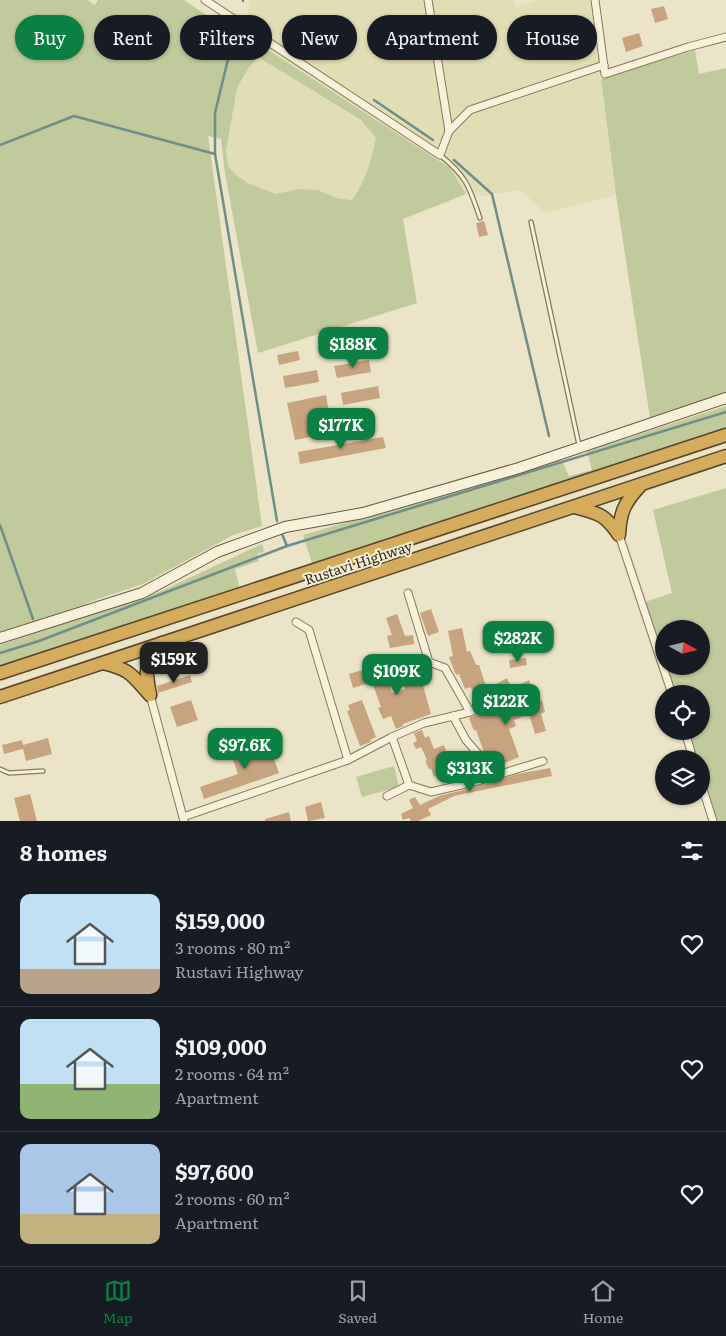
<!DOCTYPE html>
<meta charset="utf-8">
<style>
:root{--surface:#171b24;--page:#20242c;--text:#f1f3f6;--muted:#9ea1a6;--line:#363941;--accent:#0b8043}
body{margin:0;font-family:Literata,serif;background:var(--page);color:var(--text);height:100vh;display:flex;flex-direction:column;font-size:19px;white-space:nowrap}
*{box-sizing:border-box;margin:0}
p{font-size:16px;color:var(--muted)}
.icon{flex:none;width:28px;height:28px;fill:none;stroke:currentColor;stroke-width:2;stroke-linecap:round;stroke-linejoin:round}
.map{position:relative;height:821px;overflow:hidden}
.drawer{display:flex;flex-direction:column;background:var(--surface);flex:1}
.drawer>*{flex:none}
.hud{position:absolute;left:15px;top:15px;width:696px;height:45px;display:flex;gap:10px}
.needle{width:32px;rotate:98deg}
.tools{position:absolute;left:655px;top:620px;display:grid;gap:10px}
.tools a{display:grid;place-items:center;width:55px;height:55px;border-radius:50%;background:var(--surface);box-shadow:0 1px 4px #0004;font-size:25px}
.price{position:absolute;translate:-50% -42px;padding:0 11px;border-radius:10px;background:var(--accent);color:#fff;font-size:16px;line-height:32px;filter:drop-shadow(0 1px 2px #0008)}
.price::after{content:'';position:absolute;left:50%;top:30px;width:15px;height:11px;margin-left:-8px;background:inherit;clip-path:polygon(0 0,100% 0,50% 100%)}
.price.on{background:#222;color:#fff}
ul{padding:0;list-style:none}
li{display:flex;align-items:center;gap:15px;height:125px;padding:0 20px}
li+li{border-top:1px solid var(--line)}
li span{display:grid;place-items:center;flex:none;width:140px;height:100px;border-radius:10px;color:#555}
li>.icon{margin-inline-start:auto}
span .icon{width:60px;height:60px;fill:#fffc;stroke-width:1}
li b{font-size:21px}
h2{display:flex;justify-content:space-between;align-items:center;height:60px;padding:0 20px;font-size:21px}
.chip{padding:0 18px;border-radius:22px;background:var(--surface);box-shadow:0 1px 4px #0004;font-size:18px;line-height:45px}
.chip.on{background:var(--accent);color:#fff}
.tabs{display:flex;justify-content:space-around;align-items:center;height:70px;border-top:1px solid var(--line);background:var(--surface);font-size:14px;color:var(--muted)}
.tabs a{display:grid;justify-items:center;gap:2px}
.tabs .on{color:var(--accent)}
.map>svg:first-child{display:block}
.farmland{fill:#e1deb4}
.green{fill:#c0ca9a;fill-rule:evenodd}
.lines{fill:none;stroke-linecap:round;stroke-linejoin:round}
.stream{stroke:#6e8e89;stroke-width:2.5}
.building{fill:#c8a47e}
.lane-casing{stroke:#86775d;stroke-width:5.5}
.street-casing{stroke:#86775d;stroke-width:9}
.secondary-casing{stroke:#685840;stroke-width:12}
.highway-casing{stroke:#544530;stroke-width:15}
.lane{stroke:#f7f1d9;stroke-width:3}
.street{stroke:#f7f1d9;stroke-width:7}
.secondary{stroke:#f7f1d9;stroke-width:10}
.highway{stroke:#d6ac5c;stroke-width:12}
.labels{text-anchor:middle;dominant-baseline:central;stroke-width:4;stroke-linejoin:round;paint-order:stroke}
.street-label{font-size:14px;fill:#372d20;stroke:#f4eed5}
</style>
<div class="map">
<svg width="726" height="821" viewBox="0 0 726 821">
<rect width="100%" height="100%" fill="#ece4c6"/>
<g class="farmland">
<path d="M250,0H514L516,7L538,0H590L616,195L546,213L520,190L483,196L466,194L450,168L254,41H244Z"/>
<path d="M258,57L361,120L376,139L370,163L363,185L352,200L336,198L318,190L298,189L276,194L248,183L237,176L228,166L226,151L237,88L247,70Z"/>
</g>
<g class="green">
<path d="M0,0H87L95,5L98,0H184L244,41H254L450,168L466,194L403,219L417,303L258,353L225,173L221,139L208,136L262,526L233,535L143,584L92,601L58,618L0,638ZM258,57L361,120L376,138C371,161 366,181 352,200L336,198L318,190L298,189L276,194L248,183L237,176L228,166L226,151L237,88L247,70Z"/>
<path d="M695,50L699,74L726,68V393L650,418L616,195L601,79Z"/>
<path d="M726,406V430L312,563L303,535L561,459L569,476L592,470L587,451Z"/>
<path d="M726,488V821H717L701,773V759H696L688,731H701V694H675L666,666H701V629H664V659L645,602L672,593L653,510Z"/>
<path d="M262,544L264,552L257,554L259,561L235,569L240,590L0,669V645L159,592Z"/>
<path d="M394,766L399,787L362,797L356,777Z"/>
</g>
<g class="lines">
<g class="stream">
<path d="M243,1V0"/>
<path d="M229,55L215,113V154L277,521"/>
<path d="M374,100L433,140"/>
<path d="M0,145L74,116L215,154"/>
<path d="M454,160L492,194L549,436"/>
<path d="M0,525L33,619"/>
<path d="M282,534L287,546"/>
<path d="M0,653L39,641L287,546L726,412"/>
</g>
</g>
<g class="building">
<path d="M664,6L668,19L655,23L651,9Z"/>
<path d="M639,33L643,46L626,52L622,38Z"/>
<path d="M484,221L488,235L479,237L476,223Z"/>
<path d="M298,351L300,360L279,365L277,355Z"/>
<path d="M369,360L371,372L337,378L334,366Z"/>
<path d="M317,370L319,382L285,388L283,376Z"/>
<path d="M378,386L380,398L343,405L341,393Z"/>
<path d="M326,395L330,419L338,417L339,422L357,418L359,427L295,440L287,403Z"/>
<path d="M383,437L386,448L300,464L298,452Z"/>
<path d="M431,609L439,632L428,636L420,613Z"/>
<path d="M397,614L405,636L413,635L414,644L390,648L387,636L392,635L386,618Z"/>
<path d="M462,628L467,652L470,651L476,665H479L487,689L507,678L511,686L474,699L471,687L465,689L459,674L456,675L449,657L453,656L448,631Z"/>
<path d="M518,631L521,642L509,649L507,645L505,646L502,637Z"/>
<path d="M526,658L527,665L510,668L509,660Z"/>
<path d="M402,665L404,670L386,677L392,693L405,689L403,683L417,679L415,673L422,671L425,681L422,682L431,714L403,724V726L396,729L391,716L383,719L378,708L381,707L372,682L353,688L349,674L362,670L364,676L376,672L377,674Z"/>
<path d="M190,675L192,682L158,693L157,686Z"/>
<path d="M529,680L533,690H531L535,703L542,700L545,712L541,714L546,731L535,734L529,714L514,720L516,726L509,729L519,757L490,769L476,730L474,731L469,718L494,707L497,703L502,701L507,712L522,705L515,687Z"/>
<path d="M191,700L198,720L177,727L170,707Z"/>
<path d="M362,700L376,737L370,740L371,742L360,746L347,711L350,710L348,705Z"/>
<path d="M422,730L425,738L429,736L434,749L444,745L456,781L446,783L443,773L434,777L431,769H429L425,761L427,760L421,747L416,749L413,743L417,741L414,733Z"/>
<path d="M48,738L52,754L26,761L23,749L4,754L2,745L22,740L23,745Z"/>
<path d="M268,742L279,773L204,799L200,787L238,774L231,755Z"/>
<path d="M550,768L552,776L454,796L428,809L431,815L418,821H411L409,818L403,820L401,814L413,808L409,800L415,797L420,805L439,796L479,786L517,774Z"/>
<path d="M30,794L37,821H20L14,798Z"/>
<path d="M321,802L325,818L308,821L305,807Z"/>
<path d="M289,812L291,821H265V819Z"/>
</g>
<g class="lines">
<defs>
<g id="lane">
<path d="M440,155C467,177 469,186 480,218"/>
<path d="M531,222L579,445"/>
<path d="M0,769L9,773L43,771"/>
</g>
<g id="street">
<path d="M205,0L440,155L449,131L470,110L604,65"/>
<path d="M428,0L449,131"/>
<path d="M595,0L605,74L688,47L726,37"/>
<path d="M619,535L672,694"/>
<path d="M408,593L429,662L445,668L470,712"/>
<path d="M296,622L309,630L348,760"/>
<path d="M150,695L184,821"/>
<path d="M453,716L466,740L480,756L486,777"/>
<path d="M685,731L693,759"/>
<path d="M392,737L424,723L470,712L492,702"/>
<path d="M701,783L713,821"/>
<path d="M409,785L431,792L478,781L543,761"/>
<path d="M183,817L348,760L392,737L409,785L387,796"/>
</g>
<path id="secondary" d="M0,638L142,593L217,552L285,527L363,513L519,468L726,398"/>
<g id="highway">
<path d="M575,507C599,514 604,513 619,535C620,513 624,503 640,486"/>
<path d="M103,663C131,670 131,674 150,695"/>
<path d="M0,673L726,435"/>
<path d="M150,695C145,668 144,665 162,643"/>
<path d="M0,697L726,456"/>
</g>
</defs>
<use href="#lane" class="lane-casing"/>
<use href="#street" class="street-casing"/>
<use href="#secondary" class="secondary-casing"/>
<use href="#highway" class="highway-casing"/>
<use href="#lane" class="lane"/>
<use href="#street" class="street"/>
<use href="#secondary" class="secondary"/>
<use href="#highway" class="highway"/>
</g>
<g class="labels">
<g class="street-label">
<text transform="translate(358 562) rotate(-18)">Rustavi Highway</text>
</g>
</g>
</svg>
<div class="tools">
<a><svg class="needle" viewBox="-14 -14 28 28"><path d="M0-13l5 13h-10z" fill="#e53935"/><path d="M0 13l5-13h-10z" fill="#9ea1a6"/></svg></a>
<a><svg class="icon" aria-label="locate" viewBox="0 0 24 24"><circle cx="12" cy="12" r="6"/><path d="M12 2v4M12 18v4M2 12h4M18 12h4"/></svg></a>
<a><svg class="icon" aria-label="layers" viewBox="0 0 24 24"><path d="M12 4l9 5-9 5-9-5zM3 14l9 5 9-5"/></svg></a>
</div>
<b class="price" style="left:353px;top:369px">$188K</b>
<b class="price" style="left:341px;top:450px">$177K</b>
<b class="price" style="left:518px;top:663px">$282K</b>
<b class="price on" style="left:174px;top:684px">$159K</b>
<b class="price" style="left:397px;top:696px">$109K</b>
<b class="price" style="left:506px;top:726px">$122K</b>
<b class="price" style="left:245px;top:770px">$97.6K</b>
<b class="price" style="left:470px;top:793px">$313K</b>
<div class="hud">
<a class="chip on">Buy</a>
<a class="chip">Rent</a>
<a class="chip">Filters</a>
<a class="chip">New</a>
<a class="chip">Apartment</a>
<a class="chip">House</a>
</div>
</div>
<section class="drawer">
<h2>8 homes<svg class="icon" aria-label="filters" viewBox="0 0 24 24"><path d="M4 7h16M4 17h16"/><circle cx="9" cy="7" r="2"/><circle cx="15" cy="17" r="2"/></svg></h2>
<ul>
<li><span style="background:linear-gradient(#bfe0f5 75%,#b9a48a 0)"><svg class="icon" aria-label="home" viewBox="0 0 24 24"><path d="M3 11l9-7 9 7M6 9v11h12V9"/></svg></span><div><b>$159,000</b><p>3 rooms · 80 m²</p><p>Rustavi Highway</p></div><svg class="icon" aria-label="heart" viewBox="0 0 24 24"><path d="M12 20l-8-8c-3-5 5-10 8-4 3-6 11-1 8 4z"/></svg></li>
<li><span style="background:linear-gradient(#bfe0f5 65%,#8fb573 0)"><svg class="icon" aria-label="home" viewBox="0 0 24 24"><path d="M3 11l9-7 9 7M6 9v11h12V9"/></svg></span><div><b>$109,000</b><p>2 rooms · 64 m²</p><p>Apartment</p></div><svg class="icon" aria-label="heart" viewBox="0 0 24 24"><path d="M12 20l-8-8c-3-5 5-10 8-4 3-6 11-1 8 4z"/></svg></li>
<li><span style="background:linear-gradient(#a9c7e8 70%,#c2b280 0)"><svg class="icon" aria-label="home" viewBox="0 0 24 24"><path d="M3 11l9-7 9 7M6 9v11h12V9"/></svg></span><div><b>$97,600</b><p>2 rooms · 60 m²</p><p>Apartment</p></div><svg class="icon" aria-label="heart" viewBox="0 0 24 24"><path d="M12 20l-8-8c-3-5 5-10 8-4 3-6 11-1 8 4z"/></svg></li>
</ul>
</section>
<nav class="tabs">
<a class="on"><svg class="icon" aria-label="map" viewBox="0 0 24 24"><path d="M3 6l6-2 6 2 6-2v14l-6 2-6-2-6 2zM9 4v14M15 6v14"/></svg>Map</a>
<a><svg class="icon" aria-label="saved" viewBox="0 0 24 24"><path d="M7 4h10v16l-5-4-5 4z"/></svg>Saved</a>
<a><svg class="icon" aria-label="home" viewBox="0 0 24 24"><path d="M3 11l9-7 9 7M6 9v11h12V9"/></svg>Home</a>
</nav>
